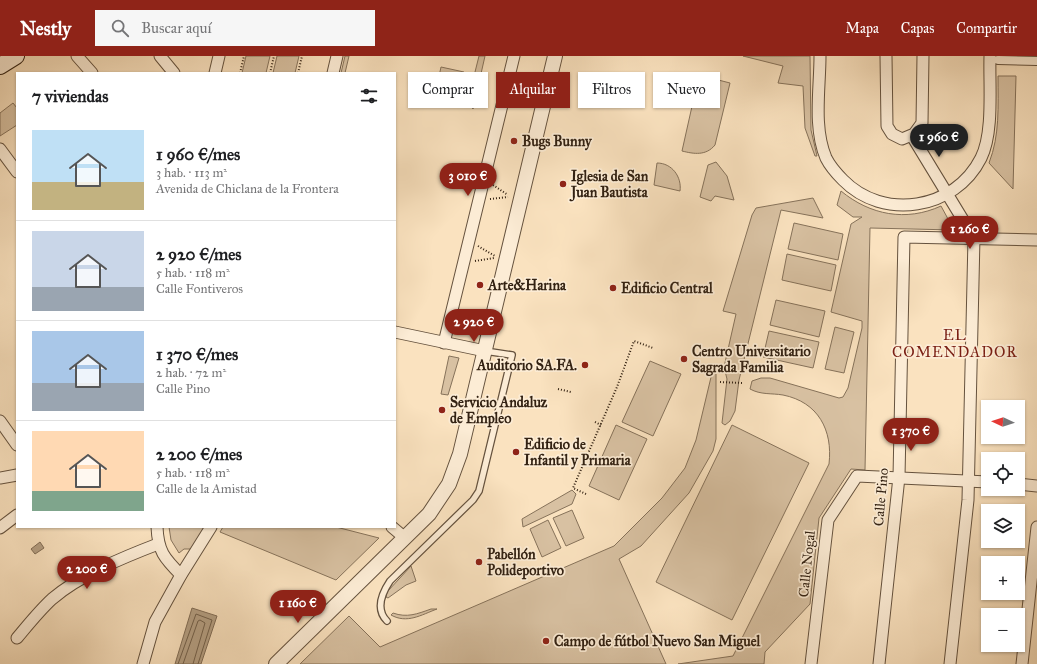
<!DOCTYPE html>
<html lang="es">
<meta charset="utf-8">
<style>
:root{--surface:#fff;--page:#f6f6f6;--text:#202124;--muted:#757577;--line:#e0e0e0;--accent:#8f2418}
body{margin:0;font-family:"IM FELL Great Primer",serif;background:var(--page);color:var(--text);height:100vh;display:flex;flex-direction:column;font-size:15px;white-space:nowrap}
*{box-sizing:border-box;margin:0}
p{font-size:13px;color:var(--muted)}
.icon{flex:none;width:22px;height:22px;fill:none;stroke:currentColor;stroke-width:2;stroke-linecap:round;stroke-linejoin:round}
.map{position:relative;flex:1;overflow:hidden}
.side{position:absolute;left:16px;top:16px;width:380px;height:456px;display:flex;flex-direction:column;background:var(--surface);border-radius:0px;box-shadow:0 1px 3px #0004}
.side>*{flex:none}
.banner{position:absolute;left:408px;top:16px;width:380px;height:36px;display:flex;gap:8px}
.needle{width:26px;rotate:274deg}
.fabs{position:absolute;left:981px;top:344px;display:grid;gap:8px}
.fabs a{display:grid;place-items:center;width:44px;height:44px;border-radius:0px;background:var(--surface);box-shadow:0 1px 3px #0004;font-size:20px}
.price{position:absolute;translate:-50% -34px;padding:0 9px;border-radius:14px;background:var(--accent);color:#fff;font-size:13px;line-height:26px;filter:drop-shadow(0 1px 2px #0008)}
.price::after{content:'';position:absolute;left:50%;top:24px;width:12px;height:9px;margin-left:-6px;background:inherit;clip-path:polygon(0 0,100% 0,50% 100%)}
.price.selected{background:#222;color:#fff}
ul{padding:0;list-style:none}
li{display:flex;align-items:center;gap:12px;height:100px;padding:0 16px}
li+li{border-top:1px solid var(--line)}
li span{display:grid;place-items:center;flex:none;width:112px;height:80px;border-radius:0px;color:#555}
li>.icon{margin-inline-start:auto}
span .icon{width:48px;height:48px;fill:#fffc;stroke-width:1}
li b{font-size:17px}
h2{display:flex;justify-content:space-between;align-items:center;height:48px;padding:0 16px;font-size:17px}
.chip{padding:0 14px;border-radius:0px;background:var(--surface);box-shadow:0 1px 3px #0004;font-size:14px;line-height:36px}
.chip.selected{background:var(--accent);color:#fff}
header{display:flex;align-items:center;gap:24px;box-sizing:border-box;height:56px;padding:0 20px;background:var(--accent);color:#fff}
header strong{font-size:19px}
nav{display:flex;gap:22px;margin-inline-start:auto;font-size:14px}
.search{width:280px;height:36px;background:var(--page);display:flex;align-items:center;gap:10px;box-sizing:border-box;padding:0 14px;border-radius:0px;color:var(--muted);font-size:15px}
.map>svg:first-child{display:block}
.green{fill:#d8c1a2;stroke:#86725a}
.water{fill:#b6a185;stroke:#826e57}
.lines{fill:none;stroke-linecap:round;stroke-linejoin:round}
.shore{stroke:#74624c;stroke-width:1}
.service-casing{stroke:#65523e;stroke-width:8}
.pedestrian-casing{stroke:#65523e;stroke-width:10}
.minor-casing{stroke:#65523e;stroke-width:13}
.tertiary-casing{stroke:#65523e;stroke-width:16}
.secondary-casing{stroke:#332213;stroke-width:18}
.path{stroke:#332213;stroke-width:2;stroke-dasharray:1 2;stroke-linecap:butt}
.service{stroke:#fcecd5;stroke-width:5.5}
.pedestrian{stroke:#fcecd5;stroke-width:8}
.minor{stroke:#fcecd5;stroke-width:11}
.tertiary{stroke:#fcecd5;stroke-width:14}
.secondary{stroke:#fcecd5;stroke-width:16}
.poi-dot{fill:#8f2418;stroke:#fcecd5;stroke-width:1.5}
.labels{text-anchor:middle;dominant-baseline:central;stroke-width:3.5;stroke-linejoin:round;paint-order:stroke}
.poi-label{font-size:14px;font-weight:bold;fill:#332213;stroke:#fcecd5;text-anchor:start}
.street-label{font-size:14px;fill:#332213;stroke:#fcecd5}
.neighbourhood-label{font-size:15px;letter-spacing:1px;fill:#7a1f14;stroke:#fcecd5}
</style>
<header>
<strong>Nestly</strong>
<div class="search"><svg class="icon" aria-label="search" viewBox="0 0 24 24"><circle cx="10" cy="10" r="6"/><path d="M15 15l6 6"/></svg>Buscar aquí</div>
<nav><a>Mapa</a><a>Capas</a><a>Compartir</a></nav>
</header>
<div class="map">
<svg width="1037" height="608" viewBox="0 0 1037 608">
<rect width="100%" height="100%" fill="#fae2bf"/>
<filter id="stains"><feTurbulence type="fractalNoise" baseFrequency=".005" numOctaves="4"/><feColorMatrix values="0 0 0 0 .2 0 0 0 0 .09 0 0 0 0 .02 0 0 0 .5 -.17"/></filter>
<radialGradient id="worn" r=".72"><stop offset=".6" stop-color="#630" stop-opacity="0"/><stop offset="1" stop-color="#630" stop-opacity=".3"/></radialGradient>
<g class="green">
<path d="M246,0H270L266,17H242Z"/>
<path d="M277,0H299L295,17H273Z"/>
<path d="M345,0H349L345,17H341Z"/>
<path d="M479,0H485L473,53L468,44Z"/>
<path d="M743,0H810L811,74L817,100H815L805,72L803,30L778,27L783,10Z"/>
<path d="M441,11L464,16L459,37L438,25Z"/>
<path d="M699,19L730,27L715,89C706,100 694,98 682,95Z"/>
<path d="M998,20H1016L1013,133L989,107C1000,79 998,50 998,20Z"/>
<path d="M13,47L17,52V69L0,80V57Z"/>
<path d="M716,106L727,120L734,144L715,140L711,145L700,141L708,109Z"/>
<path d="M657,107C672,107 682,121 680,135L654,129Z"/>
<path d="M841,135C870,159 906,166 941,150L954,174L870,172L865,414L851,413L819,462L810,548L765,596L764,608H678L733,600L829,408C833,374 818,346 783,339C771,337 761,339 750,333L752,325L761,322H770L839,342L843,341L848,332L862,272V265L831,256L851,168L862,161H853L837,149Z"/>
<path d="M813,142L823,162L781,154L739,324L735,355L730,365L725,369L722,367L727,323L724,311L736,258L723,255L752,159L756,152Z"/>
<path d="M794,167L843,178L838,204L788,193Z"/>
<path d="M787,198L836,209L831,235L782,224Z"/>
<path d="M776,244L825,255L819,281L770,269Z"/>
<path d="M835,271L854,276L844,317L825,313Z"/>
<path d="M769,275L819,286L813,312L763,301Z"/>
<path d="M449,300L459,302L448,339L441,338Z"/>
<path d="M650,305L681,318L653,380L622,366Z"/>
<path d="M714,316L716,318V383L713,395L689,437L641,490L619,503L666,608H300L349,560L380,591L614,490L662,442L685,412L696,384L712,317Z"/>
<path d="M616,369L647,383L619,444L589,430Z"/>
<path d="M732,369L809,407L732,564L656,526Z"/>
<path d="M572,434L576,438L572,448L523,471L522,463Z"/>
<path d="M572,454L584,482L566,490L553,462Z"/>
<path d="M548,464L561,492L542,501L530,473Z"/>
<path d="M169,471H205L195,488L190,493H184L179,497L171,484Z"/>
<path d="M223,471H336L379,482L336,524L220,476Z"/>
<path d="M411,510L416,525L406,529L388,542L386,541L387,536Z"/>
<path d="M431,553H437C421,559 407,568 391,559L393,557C407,562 417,558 431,553Z"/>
</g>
<g class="water">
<path d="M40,486L44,492L35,498L31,493Z"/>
<path d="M192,552L217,560L201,608H175Z"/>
</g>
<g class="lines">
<g class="shore">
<path d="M178,608L196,558L212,564L198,608"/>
<path d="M183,608L198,565L200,564L205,567L193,608"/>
</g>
<defs>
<path id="service" d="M387,565C375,553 382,537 390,525L473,444L479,435L512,299L485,295"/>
<path id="pedestrian" d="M998,4L1037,5"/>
<g id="minor">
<path d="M77,0L92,17"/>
<path d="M160,0L174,17"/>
<path d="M820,0C820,33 813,71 826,102C830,110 836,117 843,124C883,165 955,154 981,102C994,76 989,29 990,0"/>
<path d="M886,0L887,70L892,78L902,83L914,78L922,67L923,0"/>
<path d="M215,17L219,0"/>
<path d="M333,17L337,0"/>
<path d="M912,80L974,182L968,444L950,608"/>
<path d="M0,93L17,116"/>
<path d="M395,276L485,295"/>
<path d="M444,287L514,0"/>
<path d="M0,365L17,389"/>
<path d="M0,422L17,419"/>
<path d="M1018,428L1037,430"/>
<path d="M157,471C158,495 164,502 181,519"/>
<path d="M392,471L405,482"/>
<path d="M0,472L17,459"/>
<path d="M17,582C28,569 39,555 52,543C80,519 124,501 158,488"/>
<path d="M143,608L155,566L181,519L211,471"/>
<path d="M811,608L828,464L857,420L988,426"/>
<path d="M879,608L899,421L904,181L1037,184"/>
<path d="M1022,608L1037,471"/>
</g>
<path id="tertiary" d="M276,608L429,458L449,428L460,398L555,0"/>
<path id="secondary" d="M0,10L16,0"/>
</defs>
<use href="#service" class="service-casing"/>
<use href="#pedestrian" class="pedestrian-casing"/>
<use href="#minor" class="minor-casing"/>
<use href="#tertiary" class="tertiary-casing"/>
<use href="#secondary" class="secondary-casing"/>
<g class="path">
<path d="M240,17L244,0"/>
<path d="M270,17L274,0"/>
<path d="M298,17L302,0"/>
<path d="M493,129L508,139"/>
<path d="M490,143L508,141"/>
<path d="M478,190L495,200"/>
<path d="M475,205L494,202"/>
<path d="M720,326L742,327"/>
<path d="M558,333L571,336"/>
<path d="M595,366L601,369"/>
<path d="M586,438L573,432L617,331L634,285L653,292"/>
</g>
<use href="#service" class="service"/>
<use href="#pedestrian" class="pedestrian"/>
<use href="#minor" class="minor"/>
<use href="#tertiary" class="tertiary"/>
<use href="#secondary" class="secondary"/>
</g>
<g class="poi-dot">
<circle cx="514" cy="85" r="4"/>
<circle cx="563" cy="128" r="4"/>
<circle cx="480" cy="229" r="4"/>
<circle cx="613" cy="232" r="4"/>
<circle cx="684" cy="303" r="4"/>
<circle cx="585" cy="309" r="4"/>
<circle cx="442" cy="354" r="4"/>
<circle cx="516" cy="396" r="4"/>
<circle cx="479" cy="506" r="4"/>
<circle cx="546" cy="585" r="4"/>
</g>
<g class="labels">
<g class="poi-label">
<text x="522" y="85">Bugs Bunny</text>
<text x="571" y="120">Iglesia de San<tspan x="571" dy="16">Juan Bautista</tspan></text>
<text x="488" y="229">Arte&amp;Harina</text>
<text x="621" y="232">Edificio Central</text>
<text x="692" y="295">Centro Universitario<tspan x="692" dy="16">Sagrada Familia</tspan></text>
<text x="577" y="309" text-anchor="end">Auditorio SA.FA.</text>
<text x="450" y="346">Servicio Andaluz<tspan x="450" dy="16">de Empleo</tspan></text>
<text x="524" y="388">Edificio de<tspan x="524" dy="16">Infantil y Primaria</tspan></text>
<text x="487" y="498">Pabellón<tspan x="487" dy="16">Polideportivo</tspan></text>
<text x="554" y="585">Campo de fútbol Nuevo San Miguel</text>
</g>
<g class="street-label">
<text transform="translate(881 441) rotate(-85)">Calle Pino</text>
<text transform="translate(807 508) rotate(-84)">Calle Nogal</text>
</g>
<g class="neighbourhood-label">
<text x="955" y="279">EL<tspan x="955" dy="17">COMENDADOR</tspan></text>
</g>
</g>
<rect width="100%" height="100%" filter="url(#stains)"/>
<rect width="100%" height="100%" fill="url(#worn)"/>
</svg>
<div class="fabs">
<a><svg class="needle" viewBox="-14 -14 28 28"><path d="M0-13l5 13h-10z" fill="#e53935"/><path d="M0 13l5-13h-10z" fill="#757577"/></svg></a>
<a><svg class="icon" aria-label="locate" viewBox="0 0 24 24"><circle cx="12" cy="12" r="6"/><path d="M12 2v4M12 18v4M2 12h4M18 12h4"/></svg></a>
<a><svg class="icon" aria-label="layers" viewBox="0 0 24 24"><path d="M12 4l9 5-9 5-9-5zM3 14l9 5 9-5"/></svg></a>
<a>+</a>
<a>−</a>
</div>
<b class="price selected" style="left:939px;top:102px">1 960 €</b>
<b class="price" style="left:468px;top:141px">3 010 €</b>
<b class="price" style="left:970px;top:194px">1 260 €</b>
<b class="price" style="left:474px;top:287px">2 920 €</b>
<b class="price" style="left:911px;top:396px">1 370 €</b>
<b class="price" style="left:87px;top:534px">2 200 €</b>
<b class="price" style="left:298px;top:568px">1 160 €</b>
<div class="banner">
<a class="chip">Comprar</a>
<a class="chip selected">Alquilar</a>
<a class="chip">Filtros</a>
<a class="chip">Nuevo</a>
</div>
<section class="side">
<h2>7 viviendas<svg class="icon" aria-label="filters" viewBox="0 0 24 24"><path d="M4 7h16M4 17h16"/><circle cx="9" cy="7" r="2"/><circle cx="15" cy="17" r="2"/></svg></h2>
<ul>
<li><span style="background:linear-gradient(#bfe0f5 65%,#c2b280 0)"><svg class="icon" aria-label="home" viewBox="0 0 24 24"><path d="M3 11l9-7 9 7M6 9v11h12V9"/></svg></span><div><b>1 960 €/mes</b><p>3 hab. · 113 m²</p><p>Avenida de Chiclana de la Frontera</p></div></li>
<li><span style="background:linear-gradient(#c9d6e8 70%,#9aa5b1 0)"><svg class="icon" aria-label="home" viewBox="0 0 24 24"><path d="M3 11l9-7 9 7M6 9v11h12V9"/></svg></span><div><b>2 920 €/mes</b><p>5 hab. · 118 m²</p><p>Calle Fontiveros</p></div></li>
<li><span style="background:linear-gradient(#a9c7e8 65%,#9aa5b1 0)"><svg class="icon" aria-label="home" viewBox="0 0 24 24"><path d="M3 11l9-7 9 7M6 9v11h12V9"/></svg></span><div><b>1 370 €/mes</b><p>2 hab. · 72 m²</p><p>Calle Pino</p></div></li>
<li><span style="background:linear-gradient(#ffd9b3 75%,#7fa58c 0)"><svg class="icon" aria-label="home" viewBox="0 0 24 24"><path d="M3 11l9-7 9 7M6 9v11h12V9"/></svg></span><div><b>2 200 €/mes</b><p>5 hab. · 118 m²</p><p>Calle de la Amistad</p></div></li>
</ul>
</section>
</div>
